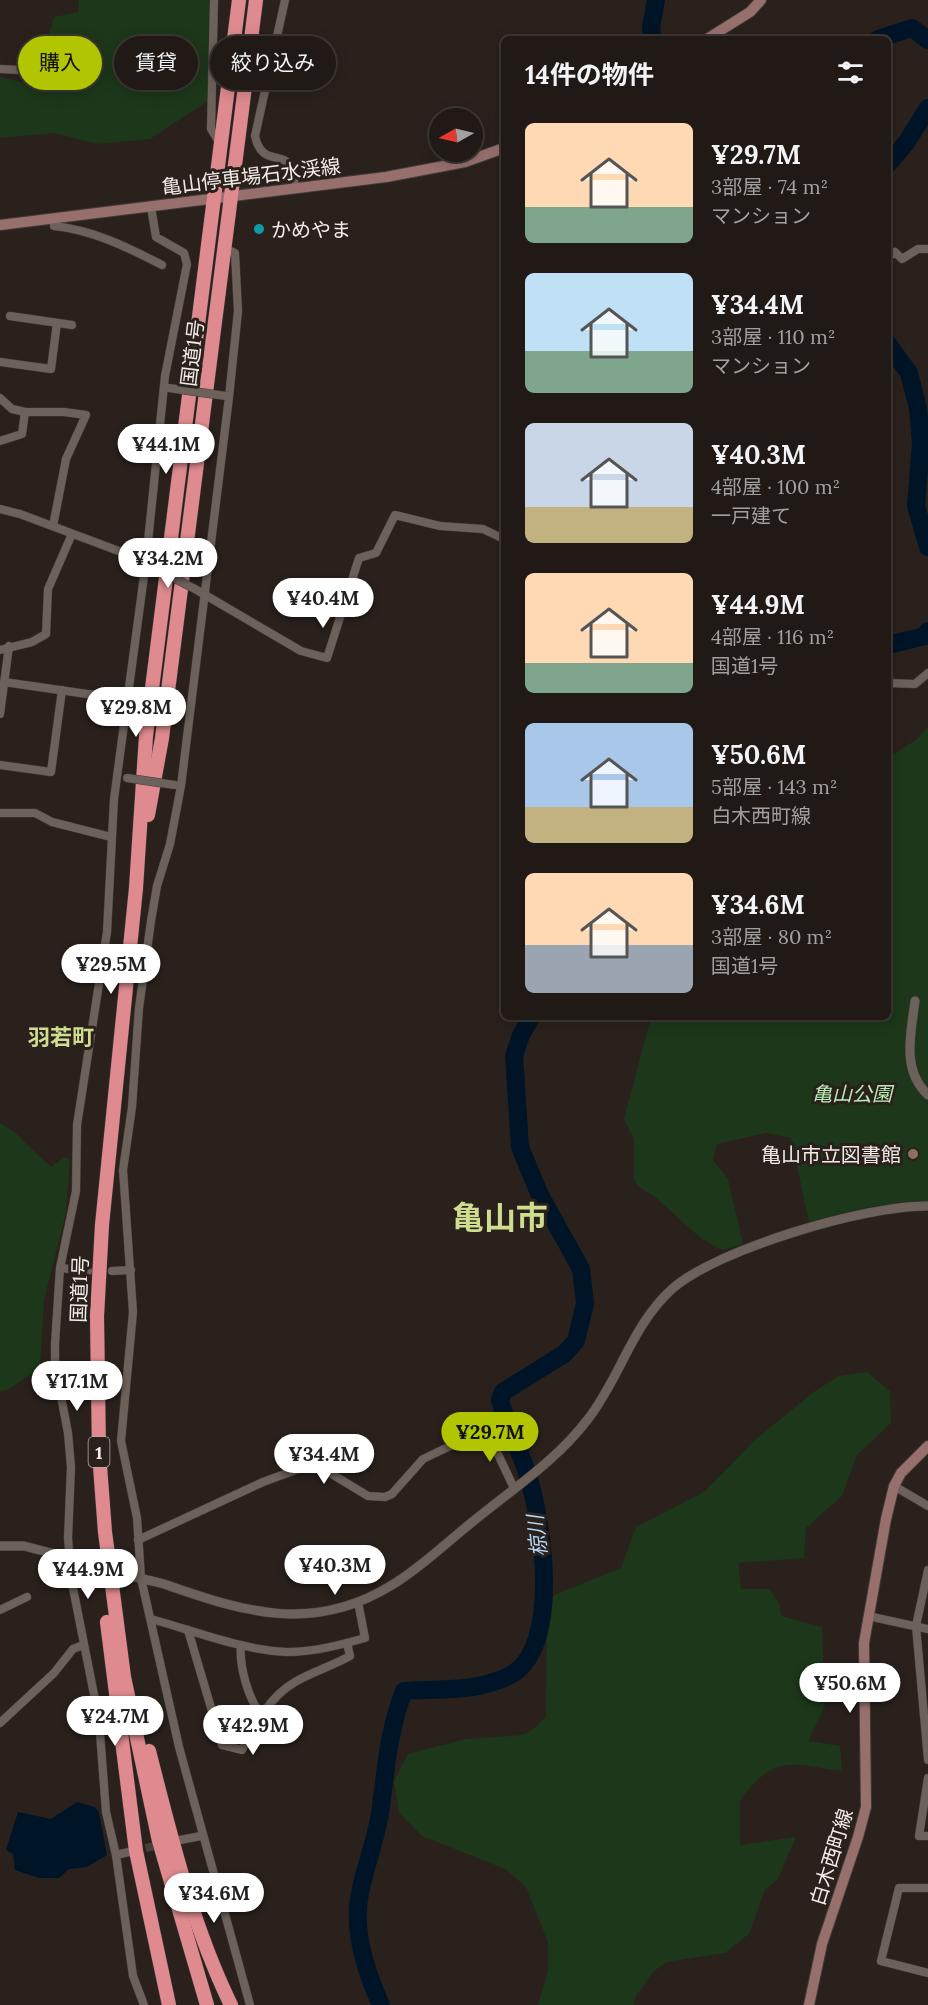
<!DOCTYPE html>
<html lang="ja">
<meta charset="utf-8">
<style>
:root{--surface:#201915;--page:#2d2622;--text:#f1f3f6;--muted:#a2a0a0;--line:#3d3834;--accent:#b1c500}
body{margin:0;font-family:Lora,"Noto Sans JP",serif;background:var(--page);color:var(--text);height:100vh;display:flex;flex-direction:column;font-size:22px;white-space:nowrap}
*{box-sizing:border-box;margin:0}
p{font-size:20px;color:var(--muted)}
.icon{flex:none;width:33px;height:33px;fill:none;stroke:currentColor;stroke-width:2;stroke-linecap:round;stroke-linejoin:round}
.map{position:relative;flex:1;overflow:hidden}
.side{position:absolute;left:501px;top:36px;width:390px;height:984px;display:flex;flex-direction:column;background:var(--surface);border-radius:9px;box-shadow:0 3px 15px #0003,0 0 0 2px var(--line)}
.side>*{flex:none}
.banner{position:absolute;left:18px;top:36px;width:393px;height:54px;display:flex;gap:12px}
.needle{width:39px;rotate:262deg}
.tools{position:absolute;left:429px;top:108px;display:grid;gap:12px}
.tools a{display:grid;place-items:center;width:54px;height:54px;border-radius:50%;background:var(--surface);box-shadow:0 3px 15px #0003,0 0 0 2px var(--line);font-size:30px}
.price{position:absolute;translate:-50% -51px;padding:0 14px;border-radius:21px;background:#fff;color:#222;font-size:20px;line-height:39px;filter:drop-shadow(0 2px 3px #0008)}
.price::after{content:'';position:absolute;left:50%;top:36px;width:18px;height:14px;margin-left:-9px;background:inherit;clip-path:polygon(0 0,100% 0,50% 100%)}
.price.active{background:var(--accent);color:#111}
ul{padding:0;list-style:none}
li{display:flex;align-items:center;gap:18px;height:150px;padding:0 24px}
li span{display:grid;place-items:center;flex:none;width:168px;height:120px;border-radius:9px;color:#555}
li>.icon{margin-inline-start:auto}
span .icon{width:72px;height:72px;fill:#fffc;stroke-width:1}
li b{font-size:26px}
h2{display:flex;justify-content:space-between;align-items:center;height:72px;padding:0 24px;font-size:26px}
.pill{padding:0 21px;border-radius:27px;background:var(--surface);box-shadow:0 3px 15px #0003,0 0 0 2px var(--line);font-size:21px;line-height:54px}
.pill.active{background:var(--accent);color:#111}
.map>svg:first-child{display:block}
.green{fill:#1c371a}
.water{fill:#001427}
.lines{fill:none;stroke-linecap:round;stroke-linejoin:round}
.river{stroke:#001427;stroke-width:18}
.minor-tunnel{stroke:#483f3b;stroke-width:8;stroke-dasharray:8 4;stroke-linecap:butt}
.tertiary-tunnel{stroke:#483f3b;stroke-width:9;stroke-dasharray:9 4.5;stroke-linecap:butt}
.minor-casing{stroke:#443c38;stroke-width:9}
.tertiary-casing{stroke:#443c38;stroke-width:10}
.secondary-casing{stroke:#443c38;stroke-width:12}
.trunk-casing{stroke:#443c38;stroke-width:15}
.minor{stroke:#6c615b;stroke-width:8}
.tertiary{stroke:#6c615b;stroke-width:9}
.secondary{stroke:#97706e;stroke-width:10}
.trunk{stroke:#df8a8e;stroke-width:14}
.minor-bridge-casing{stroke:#443c38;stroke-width:9;stroke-linecap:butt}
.minor-bridge{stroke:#6c615b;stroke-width:8}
.culture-dot{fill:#0f9aa8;stroke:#2a211c;stroke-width:2}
.education-dot{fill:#8d6e63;stroke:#2a211c;stroke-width:2}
.labels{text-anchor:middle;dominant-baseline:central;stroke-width:6;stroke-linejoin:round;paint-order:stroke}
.shield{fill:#2a211c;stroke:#b6aeab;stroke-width:1.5}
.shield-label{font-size:18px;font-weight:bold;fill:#f2ebe8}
.street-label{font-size:20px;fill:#f2ebe8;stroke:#2a211c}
.poi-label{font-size:20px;fill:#f2ebe8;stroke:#2a211c;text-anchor:start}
.park-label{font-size:20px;font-style:italic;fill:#b9ecb4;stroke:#2a211c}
.water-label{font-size:21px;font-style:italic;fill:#b6d6f5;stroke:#2a211c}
.quarter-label{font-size:22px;font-weight:bold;fill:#cfdd90;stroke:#2a211c}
.town-label{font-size:32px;font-weight:bold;fill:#cfdd90;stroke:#2a211c}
</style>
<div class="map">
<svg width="928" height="2005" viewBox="0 0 928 2005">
<rect width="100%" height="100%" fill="#2a211c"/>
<g class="green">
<path d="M79,0H209L208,101L150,139L97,144L55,133L0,138V77L23,82L36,75L54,17L78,12Z"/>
<path d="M928,727V1201C886,1201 849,1211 809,1222L791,1138L766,1133L717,1144L713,1160L728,1179L743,1244L723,1250C695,1239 678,1215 656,1198C648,1191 638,1189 634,1180V1139L624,1119L651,1017H888V758L916,740Z"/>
<path d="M0,1123L14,1132L51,1167L64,1157L70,1159L66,1213L44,1300L40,1368L7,1390L0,1391Z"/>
<path d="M867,1372L890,1391L891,1423L857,1455L842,1496L806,1528L804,1558L738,1563L741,1589H769L779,1602L781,1616L822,1627L825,1706L808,1741L840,1746L842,1771C788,1764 777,1753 740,1800V1845L796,1837L777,1880L765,1890L749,1934L725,1953L667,1962L654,1971L636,1996L634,2005H538L548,1971V1942L526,1887L505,1869L422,1836L399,1813L394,1781L408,1754L466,1739L523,1735L536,1727L546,1716L547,1606L554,1595L621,1568L636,1527L704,1492L756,1439L815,1391L839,1376Z"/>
</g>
<path class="water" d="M77,1802L95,1807L99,1813L107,1855L87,1867L69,1869L59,1878H39L15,1870L13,1854L6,1850L18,1812L51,1819Z"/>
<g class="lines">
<g class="river">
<path d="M652,39L651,27L656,0"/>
<path d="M878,39L912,28L928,40"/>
<path d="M888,164L906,143L928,108"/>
<path d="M888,344L909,373L918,408L921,443L916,506L928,547"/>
<path d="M888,645L925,636L928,631"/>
<path d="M381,2005C366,1972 352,1930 360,1893C365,1866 376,1840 380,1813C386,1771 388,1731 404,1691C442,1688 470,1693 507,1677C565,1651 542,1512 524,1464C516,1442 506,1423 500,1400L503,1392L564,1354L576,1341L585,1303L581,1269L539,1193L520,1147L514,1056L521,1035L531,1017"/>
</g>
<path class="minor-tunnel" d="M134,1851L163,1844"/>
<path class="tertiary-tunnel" d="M82,1561L113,1571"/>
<defs>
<g id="minor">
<path d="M214,0L211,129L219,142"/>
<path d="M285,0L255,136C262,168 284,149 292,169C294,175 294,182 295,188"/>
<path d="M0,69L20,70"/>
<path d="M54,219V226C93,230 127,247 162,265"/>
<path d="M226,249L235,253L238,311L229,397L181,786L170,844L157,886L151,921L139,1008L132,1107L123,1170L133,1312L121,1441L137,1518L141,1578L179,1747L250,2005"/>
<path d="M888,257L895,252L902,259L918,249H928"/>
<path d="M10,316L72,325"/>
<path d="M0,362L51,369L57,323"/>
<path d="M0,398L12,409L25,412"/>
<path d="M0,441L22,434L25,412H64L86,415L66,459L53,526"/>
<path d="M0,509L20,514L148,562"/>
<path d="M195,589L301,651L327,658L359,558L376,553L395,515L440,526L483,529L504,539"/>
<path d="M0,650L32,642L46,634L48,589L72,534"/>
<path d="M4,682L94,695L129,696"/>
<path d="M888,683L915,684L928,673"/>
<path d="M0,714L9,646"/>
<path d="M0,765L51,772L62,690"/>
<path d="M0,813H35L52,822L111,837"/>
<path d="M60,1268L88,1271"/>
<path d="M112,1271L131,1270"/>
<path d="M894,1486L928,1506"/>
<path d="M138,1540L263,1482L301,1468L325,1470L368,1496L385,1497L392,1494L423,1459L486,1429L514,1488"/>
<path d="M928,1570L916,1626L928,1760"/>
<path d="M0,1610L27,1597"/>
<path d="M868,1616L928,1629"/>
<path d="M151,1619C195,1631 241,1650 287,1652C314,1652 340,1645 365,1638L358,1602"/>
<path d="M188,1630L222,1745L242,1750C255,1725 269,1697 295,1682C312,1672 332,1666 350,1656L347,1643"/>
<path d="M241,1645C239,1666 248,1698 261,1715"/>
<path d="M0,1723L54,1673L73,1649L83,1645"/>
<path d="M928,1778L919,1836H928"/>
<path d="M180,1840L201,1836"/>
<path d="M116,1855L129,1852"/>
<path d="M928,1888H899L881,1961L928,1973"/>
<path d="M144,2005L133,1976L116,1855L106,1812L99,1720L72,1583L68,1538L71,1467L68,1433L55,1365V1344L60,1268L76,1191L77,1125L107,932L114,799L146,561L165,376L187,264L184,253L156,237L151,207"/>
</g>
<g id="tertiary">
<path d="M915,1001C911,1033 901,1070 928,1095"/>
<path d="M0,1546H24L82,1561"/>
<path d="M121,1573C135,1578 150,1580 164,1584C244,1612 313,1634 392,1585C422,1567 448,1541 476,1519C514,1488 558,1459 588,1419C620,1378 632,1325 672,1289C717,1249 867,1205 928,1206"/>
</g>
<g id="secondary">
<path d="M707,39L750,12L761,0"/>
<path d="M0,225L386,177L465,162L504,148"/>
<path d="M809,2005L822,1944L858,1837L866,1807L864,1643L886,1519L894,1486L901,1473L928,1446"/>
</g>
<g id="trunk">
<path d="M148,815L162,738L256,0"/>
<path d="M107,1622L136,1851L169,2005"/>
<path d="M149,1751C171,1837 192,1925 231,2005"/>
<path d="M207,2005L159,1841L124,1677L105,1532L99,1453L97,1316L102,1225L136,888L146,736L239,0"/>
</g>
</defs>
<use href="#minor" class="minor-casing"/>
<use href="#tertiary" class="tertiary-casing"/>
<use href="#secondary" class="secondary-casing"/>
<use href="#trunk" class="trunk-casing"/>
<use href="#minor" class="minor"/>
<use href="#tertiary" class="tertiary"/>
<use href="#secondary" class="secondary"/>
<use href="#trunk" class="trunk"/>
<defs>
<g id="minor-bridge">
<path d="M169,388L226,396"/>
<path d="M153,567L195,589"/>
<path d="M127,778L175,785"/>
</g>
</defs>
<use href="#minor-bridge" class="minor-bridge-casing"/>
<use href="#minor-bridge" class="minor-bridge"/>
</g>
<circle class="culture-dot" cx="259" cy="229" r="6"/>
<circle class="education-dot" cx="913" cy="1154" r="6"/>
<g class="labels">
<rect class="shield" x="88.5" y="1437" width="21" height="30" rx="4.5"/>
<g class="shield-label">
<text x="99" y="1452">1</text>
</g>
<g class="street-label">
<text transform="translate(251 176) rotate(-7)">亀山停車場石水渓線</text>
<text transform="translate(192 353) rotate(-83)">国道1号</text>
<text transform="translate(79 1289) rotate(-88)">国道1号</text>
<text transform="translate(831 1857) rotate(-73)">白木西町線</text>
</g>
<g class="poi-label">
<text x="271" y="229">かめやま</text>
<text x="901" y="1154" text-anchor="end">亀山市立図書館</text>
</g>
<g class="park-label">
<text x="852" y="1093">亀山公園</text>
</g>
<g class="water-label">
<text transform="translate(537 1536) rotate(-96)">椋川</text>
</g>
<g class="quarter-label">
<text x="61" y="1037">羽若町</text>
</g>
<g class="town-label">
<text x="500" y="1217">亀山市</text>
</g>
</g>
</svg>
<div class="tools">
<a><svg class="needle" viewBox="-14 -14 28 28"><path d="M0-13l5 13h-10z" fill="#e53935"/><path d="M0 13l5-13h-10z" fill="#a2a0a0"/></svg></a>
</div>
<b class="price" style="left:166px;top:475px">¥44.1M</b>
<b class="price" style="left:168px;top:589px">¥34.2M</b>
<b class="price" style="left:323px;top:629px">¥40.4M</b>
<b class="price" style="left:136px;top:738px">¥29.8M</b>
<b class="price" style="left:111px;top:995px">¥29.5M</b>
<b class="price" style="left:77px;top:1412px">¥17.1M</b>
<b class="price active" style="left:490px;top:1463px">¥29.7M</b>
<b class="price" style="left:324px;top:1485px">¥34.4M</b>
<b class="price" style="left:335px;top:1596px">¥40.3M</b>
<b class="price" style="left:88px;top:1600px">¥44.9M</b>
<b class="price" style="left:850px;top:1714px">¥50.6M</b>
<b class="price" style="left:115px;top:1747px">¥24.7M</b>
<b class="price" style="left:253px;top:1756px">¥42.9M</b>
<b class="price" style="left:214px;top:1924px">¥34.6M</b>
<div class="banner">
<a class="pill active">購入</a>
<a class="pill">賃貸</a>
<a class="pill">絞り込み</a>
</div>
<section class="side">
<h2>14件の物件<svg class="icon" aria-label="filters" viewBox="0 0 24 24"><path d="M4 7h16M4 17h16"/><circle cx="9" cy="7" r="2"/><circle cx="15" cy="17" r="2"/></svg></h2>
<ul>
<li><span style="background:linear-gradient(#ffd9b3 70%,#7fa58c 0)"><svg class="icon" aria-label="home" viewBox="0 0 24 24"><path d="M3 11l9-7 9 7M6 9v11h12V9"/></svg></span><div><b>¥29.7M</b><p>3部屋 · 74 m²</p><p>マンション</p></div></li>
<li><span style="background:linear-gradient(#bfe0f5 65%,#7fa58c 0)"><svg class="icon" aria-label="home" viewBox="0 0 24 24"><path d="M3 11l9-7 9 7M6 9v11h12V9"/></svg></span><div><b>¥34.4M</b><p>3部屋 · 110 m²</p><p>マンション</p></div></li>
<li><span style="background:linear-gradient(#c9d6e8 70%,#c2b280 0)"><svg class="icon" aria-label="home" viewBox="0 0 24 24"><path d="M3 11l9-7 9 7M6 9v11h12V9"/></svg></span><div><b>¥40.3M</b><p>4部屋 · 100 m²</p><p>一戸建て</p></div></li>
<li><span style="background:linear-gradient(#ffd9b3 75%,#7fa58c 0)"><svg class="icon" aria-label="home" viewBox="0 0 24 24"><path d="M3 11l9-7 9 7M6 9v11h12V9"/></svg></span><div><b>¥44.9M</b><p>4部屋 · 116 m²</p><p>国道1号</p></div></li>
<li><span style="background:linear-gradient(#a9c7e8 70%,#c2b280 0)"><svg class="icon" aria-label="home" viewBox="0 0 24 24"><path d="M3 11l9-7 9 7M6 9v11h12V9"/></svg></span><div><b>¥50.6M</b><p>5部屋 · 143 m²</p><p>白木西町線</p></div></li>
<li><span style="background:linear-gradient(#ffd9b3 60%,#9aa5b1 0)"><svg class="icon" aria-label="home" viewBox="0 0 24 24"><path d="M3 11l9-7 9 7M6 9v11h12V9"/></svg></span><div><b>¥34.6M</b><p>3部屋 · 80 m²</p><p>国道1号</p></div></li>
</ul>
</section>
</div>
